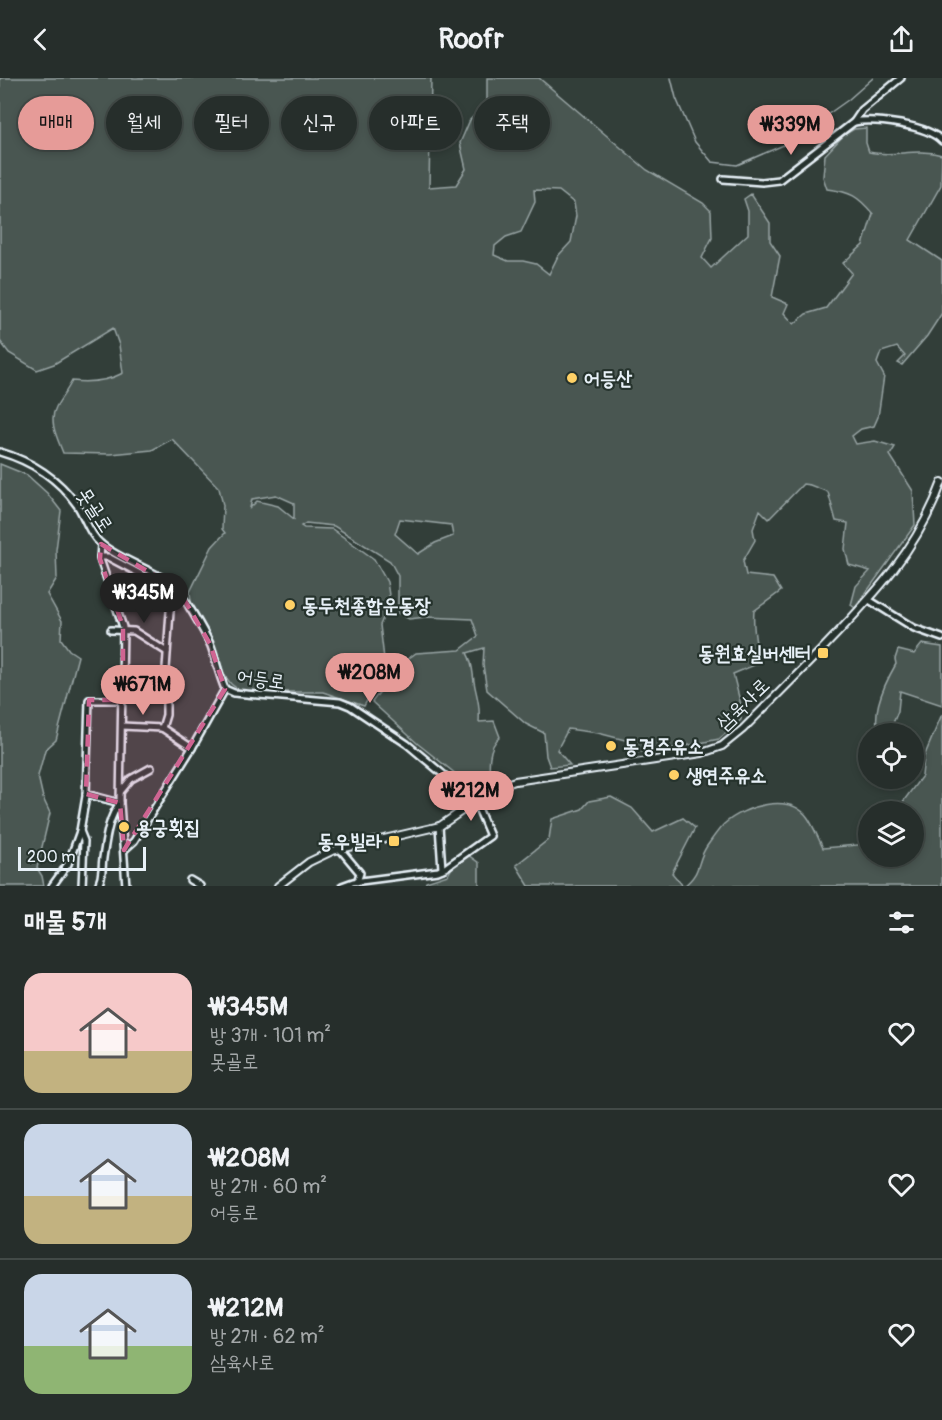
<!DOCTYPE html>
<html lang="ko">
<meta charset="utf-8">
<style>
:root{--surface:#262e2b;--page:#2e3633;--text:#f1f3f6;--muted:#a4a8a9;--line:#424a47;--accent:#e69b98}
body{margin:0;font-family:Pangolin,"Poor Story",sans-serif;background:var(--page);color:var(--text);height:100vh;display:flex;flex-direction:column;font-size:22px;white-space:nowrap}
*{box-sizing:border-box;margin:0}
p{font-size:20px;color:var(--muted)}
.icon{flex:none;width:33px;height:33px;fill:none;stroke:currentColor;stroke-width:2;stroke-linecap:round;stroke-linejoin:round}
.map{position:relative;height:808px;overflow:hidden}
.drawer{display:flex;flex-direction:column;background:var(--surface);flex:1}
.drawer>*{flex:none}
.banner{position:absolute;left:18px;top:18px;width:600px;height:54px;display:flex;gap:12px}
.tools{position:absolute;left:858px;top:645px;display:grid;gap:12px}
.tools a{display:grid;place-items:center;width:66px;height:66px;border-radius:50%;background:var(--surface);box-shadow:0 3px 9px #0003,0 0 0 2px var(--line);font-size:30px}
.scale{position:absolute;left:18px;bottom:15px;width:128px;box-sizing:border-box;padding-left:6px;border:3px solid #e8f1f8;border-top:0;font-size:16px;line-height:21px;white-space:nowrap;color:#e8f1f8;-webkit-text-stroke:4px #26332d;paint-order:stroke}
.price{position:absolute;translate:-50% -51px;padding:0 14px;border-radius:21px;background:var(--accent);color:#111;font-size:20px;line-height:39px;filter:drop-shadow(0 2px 3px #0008)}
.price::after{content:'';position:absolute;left:50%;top:36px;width:18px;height:14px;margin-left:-9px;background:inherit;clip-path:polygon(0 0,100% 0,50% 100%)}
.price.active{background:#222;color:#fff}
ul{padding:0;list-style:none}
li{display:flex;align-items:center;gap:18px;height:150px;padding:0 24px}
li+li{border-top:2px solid var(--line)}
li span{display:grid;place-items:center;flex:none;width:168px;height:120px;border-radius:18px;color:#555}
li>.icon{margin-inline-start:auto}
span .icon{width:72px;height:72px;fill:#fffc;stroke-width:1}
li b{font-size:26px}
h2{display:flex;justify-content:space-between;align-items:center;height:72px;padding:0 24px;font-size:26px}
.tag{padding:0 21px;border-radius:27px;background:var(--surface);box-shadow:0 3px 9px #0003,0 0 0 2px var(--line);font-size:21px;line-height:54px}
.tag.active{background:var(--accent);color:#111}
header{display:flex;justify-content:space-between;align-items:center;height:78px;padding:0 24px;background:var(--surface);font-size:27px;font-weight:800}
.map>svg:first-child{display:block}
.green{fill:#495651;stroke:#98a4a4;stroke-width:1.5;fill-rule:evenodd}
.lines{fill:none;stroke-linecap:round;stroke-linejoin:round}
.stream{stroke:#9ea9ab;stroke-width:1.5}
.minor-casing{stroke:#e8f1f8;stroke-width:10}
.major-casing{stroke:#e8f1f8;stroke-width:10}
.minor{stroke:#26332d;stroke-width:5}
.major{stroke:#26332d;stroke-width:6}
.marked{fill:#cf6492;fill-opacity:0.2;stroke:#cf6492;stroke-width:4.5;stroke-dasharray:12 8;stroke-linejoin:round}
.poi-dot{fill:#ffd166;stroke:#26332d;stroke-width:2}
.labels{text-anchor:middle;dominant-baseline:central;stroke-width:4.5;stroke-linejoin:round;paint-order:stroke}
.poi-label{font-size:20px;font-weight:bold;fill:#e8f1f8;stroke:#26332d;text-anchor:start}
.street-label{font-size:20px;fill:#e8f1f8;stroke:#26332d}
</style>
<header><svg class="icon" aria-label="back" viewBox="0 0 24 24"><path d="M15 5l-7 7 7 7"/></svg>Roofr<svg class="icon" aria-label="share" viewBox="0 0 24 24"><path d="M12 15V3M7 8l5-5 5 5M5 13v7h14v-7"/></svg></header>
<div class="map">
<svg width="942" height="808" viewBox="0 0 942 808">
<rect width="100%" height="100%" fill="#323e39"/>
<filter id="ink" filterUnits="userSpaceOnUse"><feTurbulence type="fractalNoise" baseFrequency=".0167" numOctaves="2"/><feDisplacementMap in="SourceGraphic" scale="12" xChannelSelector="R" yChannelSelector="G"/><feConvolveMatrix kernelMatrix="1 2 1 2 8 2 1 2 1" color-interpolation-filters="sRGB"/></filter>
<g filter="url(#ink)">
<g class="green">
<path d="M0,0H431L429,109L456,107L466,91L460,65L470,42L487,25V0H539L647,92L703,125L711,133L712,160L702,180L711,190L748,156V133L744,121L751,116L770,145V163L780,178L772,219L788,226L784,235L794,246L806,236L826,230L852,195L843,185L863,167L873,136C858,118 851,114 827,111L823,99L825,77L844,57L854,51L866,50V65L869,74C895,80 914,69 942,77L941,107L910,162L942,183V235L927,258L902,287L898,285L905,278L897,269L881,274L877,285L884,298L878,339L874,348L861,351L852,358L856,366L875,363L895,369L890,377L913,413L915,447L855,530L851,527L856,508L870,493L849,487L845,471L848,445L836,443L828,414L810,407L803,406L769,441L760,432L753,451L755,462L743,483L746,497L773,500L781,513L754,533C752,551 757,567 759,585L733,596L741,627V642L719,661L652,675L627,672L629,663L598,655L568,651L557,672L570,687L550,689L546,678L544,655L526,646L487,612L483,587L484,570L467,575C474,587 472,596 475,609C478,622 480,630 479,644L494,643L500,659C487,669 489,690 490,704L475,711L418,666L372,624L401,586L416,575L460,572L478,558L472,541L426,539L409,541L398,535V498L390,483L334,448L306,445L301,448L304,450L332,451L374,481L387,504L390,524L380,547L385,589L364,628L323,614H242L231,606L225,598L212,562L192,531L190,514L212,469L225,455L222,451L223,427L219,410L172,361L152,372L111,376L63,375C58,361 48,344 56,329C61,320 67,313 72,303C90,305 106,304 123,295L119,267L113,250L54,286L37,292L9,275L0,263ZM534,112L559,113L574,125L576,138L571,164L558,178L549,196L536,186L523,183H508L494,177L495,168L506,159L521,154L535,124ZM276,417L294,425V441L278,428L257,423L250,430L252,421ZM400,441L451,447L453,458L435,465L418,476L395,456Z"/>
<path d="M0,386L27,397L47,415L61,433L56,472L57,500L47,516L62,543L61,561L69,572L78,578L56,662L45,672L38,698L43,720L50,735L37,790L42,798L44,808H0Z"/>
<path d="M922,566L942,569V627L900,613L898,633L889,655H879C871,635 885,605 896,586L895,581L898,572L914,576Z"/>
<path d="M942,636V808H684C702,794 696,784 707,768C712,761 718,752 724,746C744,728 790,714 808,740C814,749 818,760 823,770L857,767L868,764V778H914V734L900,733L902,725L922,698L924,679Z"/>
<path d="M611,719L632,730L653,754L683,740L695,750L672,795L683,808H529L516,787L549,761L552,741L582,731L589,723Z"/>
<path d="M468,777L479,785V808H425L426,804L448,797L454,786Z"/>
</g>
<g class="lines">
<path class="stream" d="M671,0L676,20L695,64L712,84L737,87L786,66L848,22L873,0"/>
<defs>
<g id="minor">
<path d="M854,44L862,32L901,0"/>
<path d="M723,101L762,104L779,102L854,44C874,40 928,47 942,63"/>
<path d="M0,374C31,383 58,400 77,427C85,439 89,456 101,466C122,483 150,490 172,506C182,514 205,555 211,568C216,582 219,597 225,611L234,615L340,624L350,628L407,666L475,723L490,758L445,790L438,793L353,804L342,808"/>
<path d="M101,466L100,481L123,549L120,725L126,808"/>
<path d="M100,479H108L165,509L171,519L166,591V637L162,650"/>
<path d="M869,522L914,550L942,560"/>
<path d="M111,552L134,553L167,574"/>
<path d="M122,648L162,650"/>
<path d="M162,650L192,670"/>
<path d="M121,713L131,701L151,690"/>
<path d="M86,716L120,725C108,740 106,761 103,780C101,793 104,795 98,808"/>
<path d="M439,748L442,791"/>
<path d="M340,771L360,795L357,804"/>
<path d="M124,772L134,763L192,670L225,611"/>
<path d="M190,802L200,808"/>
<path d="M52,808L68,786L80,753"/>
<path d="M82,808L84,763L80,753L86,718L89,622H123"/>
</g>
<path id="major" d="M278,808L309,784L332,773L440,748L495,710L515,703L702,675L722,668L743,651C771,623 799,595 827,566C875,516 918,471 942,404"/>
</defs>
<use href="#minor" class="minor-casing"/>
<use href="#major" class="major-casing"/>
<use href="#minor" class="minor"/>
<use href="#major" class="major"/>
</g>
</g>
<path class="marked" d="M101,466L178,511L210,566L225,611L124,772L120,725L86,716L89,622H123V549L100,481Z"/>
<g class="poi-dot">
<circle cx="572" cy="300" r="6"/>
<circle cx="290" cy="527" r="6"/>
<rect x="817" y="569" width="12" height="12" rx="3"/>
<circle cx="611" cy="668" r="6"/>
<circle cx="674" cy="697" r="6"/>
<circle cx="124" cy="749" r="6"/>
<rect x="388" y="757" width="12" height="12" rx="3"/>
</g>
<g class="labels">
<g class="poi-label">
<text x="584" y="300">어등산</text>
<text x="302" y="527">동두천종합운동장</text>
<text x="811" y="575" text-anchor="end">동원효실버센터</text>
<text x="623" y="668">동경주유소</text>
<text x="686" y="697">생연주유소</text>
<text x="136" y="749">용궁횟집</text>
<text x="382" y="763" text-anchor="end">동우빌라</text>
</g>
<g class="street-label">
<text transform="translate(95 432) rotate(57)">못골로</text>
<text transform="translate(261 601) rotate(8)">어등로</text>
<text transform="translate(743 626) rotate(-44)">삼육사로</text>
</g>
</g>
</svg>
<div class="tools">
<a><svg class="icon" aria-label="locate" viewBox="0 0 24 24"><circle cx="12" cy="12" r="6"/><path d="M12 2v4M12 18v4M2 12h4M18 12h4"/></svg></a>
<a><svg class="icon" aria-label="layers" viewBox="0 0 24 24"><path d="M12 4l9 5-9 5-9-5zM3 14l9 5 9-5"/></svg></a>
</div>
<div class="scale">200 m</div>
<b class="price" style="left:791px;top:78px">₩339M</b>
<b class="price active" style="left:144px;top:546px">₩345M</b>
<b class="price" style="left:370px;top:626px">₩208M</b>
<b class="price" style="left:143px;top:638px">₩671M</b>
<b class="price" style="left:471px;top:744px">₩212M</b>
<div class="banner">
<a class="tag active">매매</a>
<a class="tag">월세</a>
<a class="tag">필터</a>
<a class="tag">신규</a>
<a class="tag">아파트</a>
<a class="tag">주택</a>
</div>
</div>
<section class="drawer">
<h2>매물 5개<svg class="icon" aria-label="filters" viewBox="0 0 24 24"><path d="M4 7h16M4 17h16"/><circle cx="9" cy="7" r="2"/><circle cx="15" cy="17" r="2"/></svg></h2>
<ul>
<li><span style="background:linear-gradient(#f6c9c9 65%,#c2b280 0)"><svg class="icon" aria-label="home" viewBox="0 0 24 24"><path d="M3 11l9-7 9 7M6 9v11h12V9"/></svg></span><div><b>₩345M</b><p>방 3개 · 101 m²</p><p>못골로</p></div><svg class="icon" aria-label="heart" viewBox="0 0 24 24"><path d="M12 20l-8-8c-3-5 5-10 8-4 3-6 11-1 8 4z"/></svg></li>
<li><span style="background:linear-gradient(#c9d6e8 60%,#c2b280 0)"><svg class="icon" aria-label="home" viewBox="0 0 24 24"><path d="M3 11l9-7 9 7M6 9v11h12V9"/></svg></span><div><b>₩208M</b><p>방 2개 · 60 m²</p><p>어등로</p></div><svg class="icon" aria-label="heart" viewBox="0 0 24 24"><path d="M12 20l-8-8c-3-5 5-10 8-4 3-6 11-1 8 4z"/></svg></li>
<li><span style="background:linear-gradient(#c9d6e8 60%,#8fb573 0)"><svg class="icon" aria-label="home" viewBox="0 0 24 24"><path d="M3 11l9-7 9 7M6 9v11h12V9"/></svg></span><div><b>₩212M</b><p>방 2개 · 62 m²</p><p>삼육사로</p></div><svg class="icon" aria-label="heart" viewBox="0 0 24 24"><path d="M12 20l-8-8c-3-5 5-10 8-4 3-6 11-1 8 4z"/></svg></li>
</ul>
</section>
